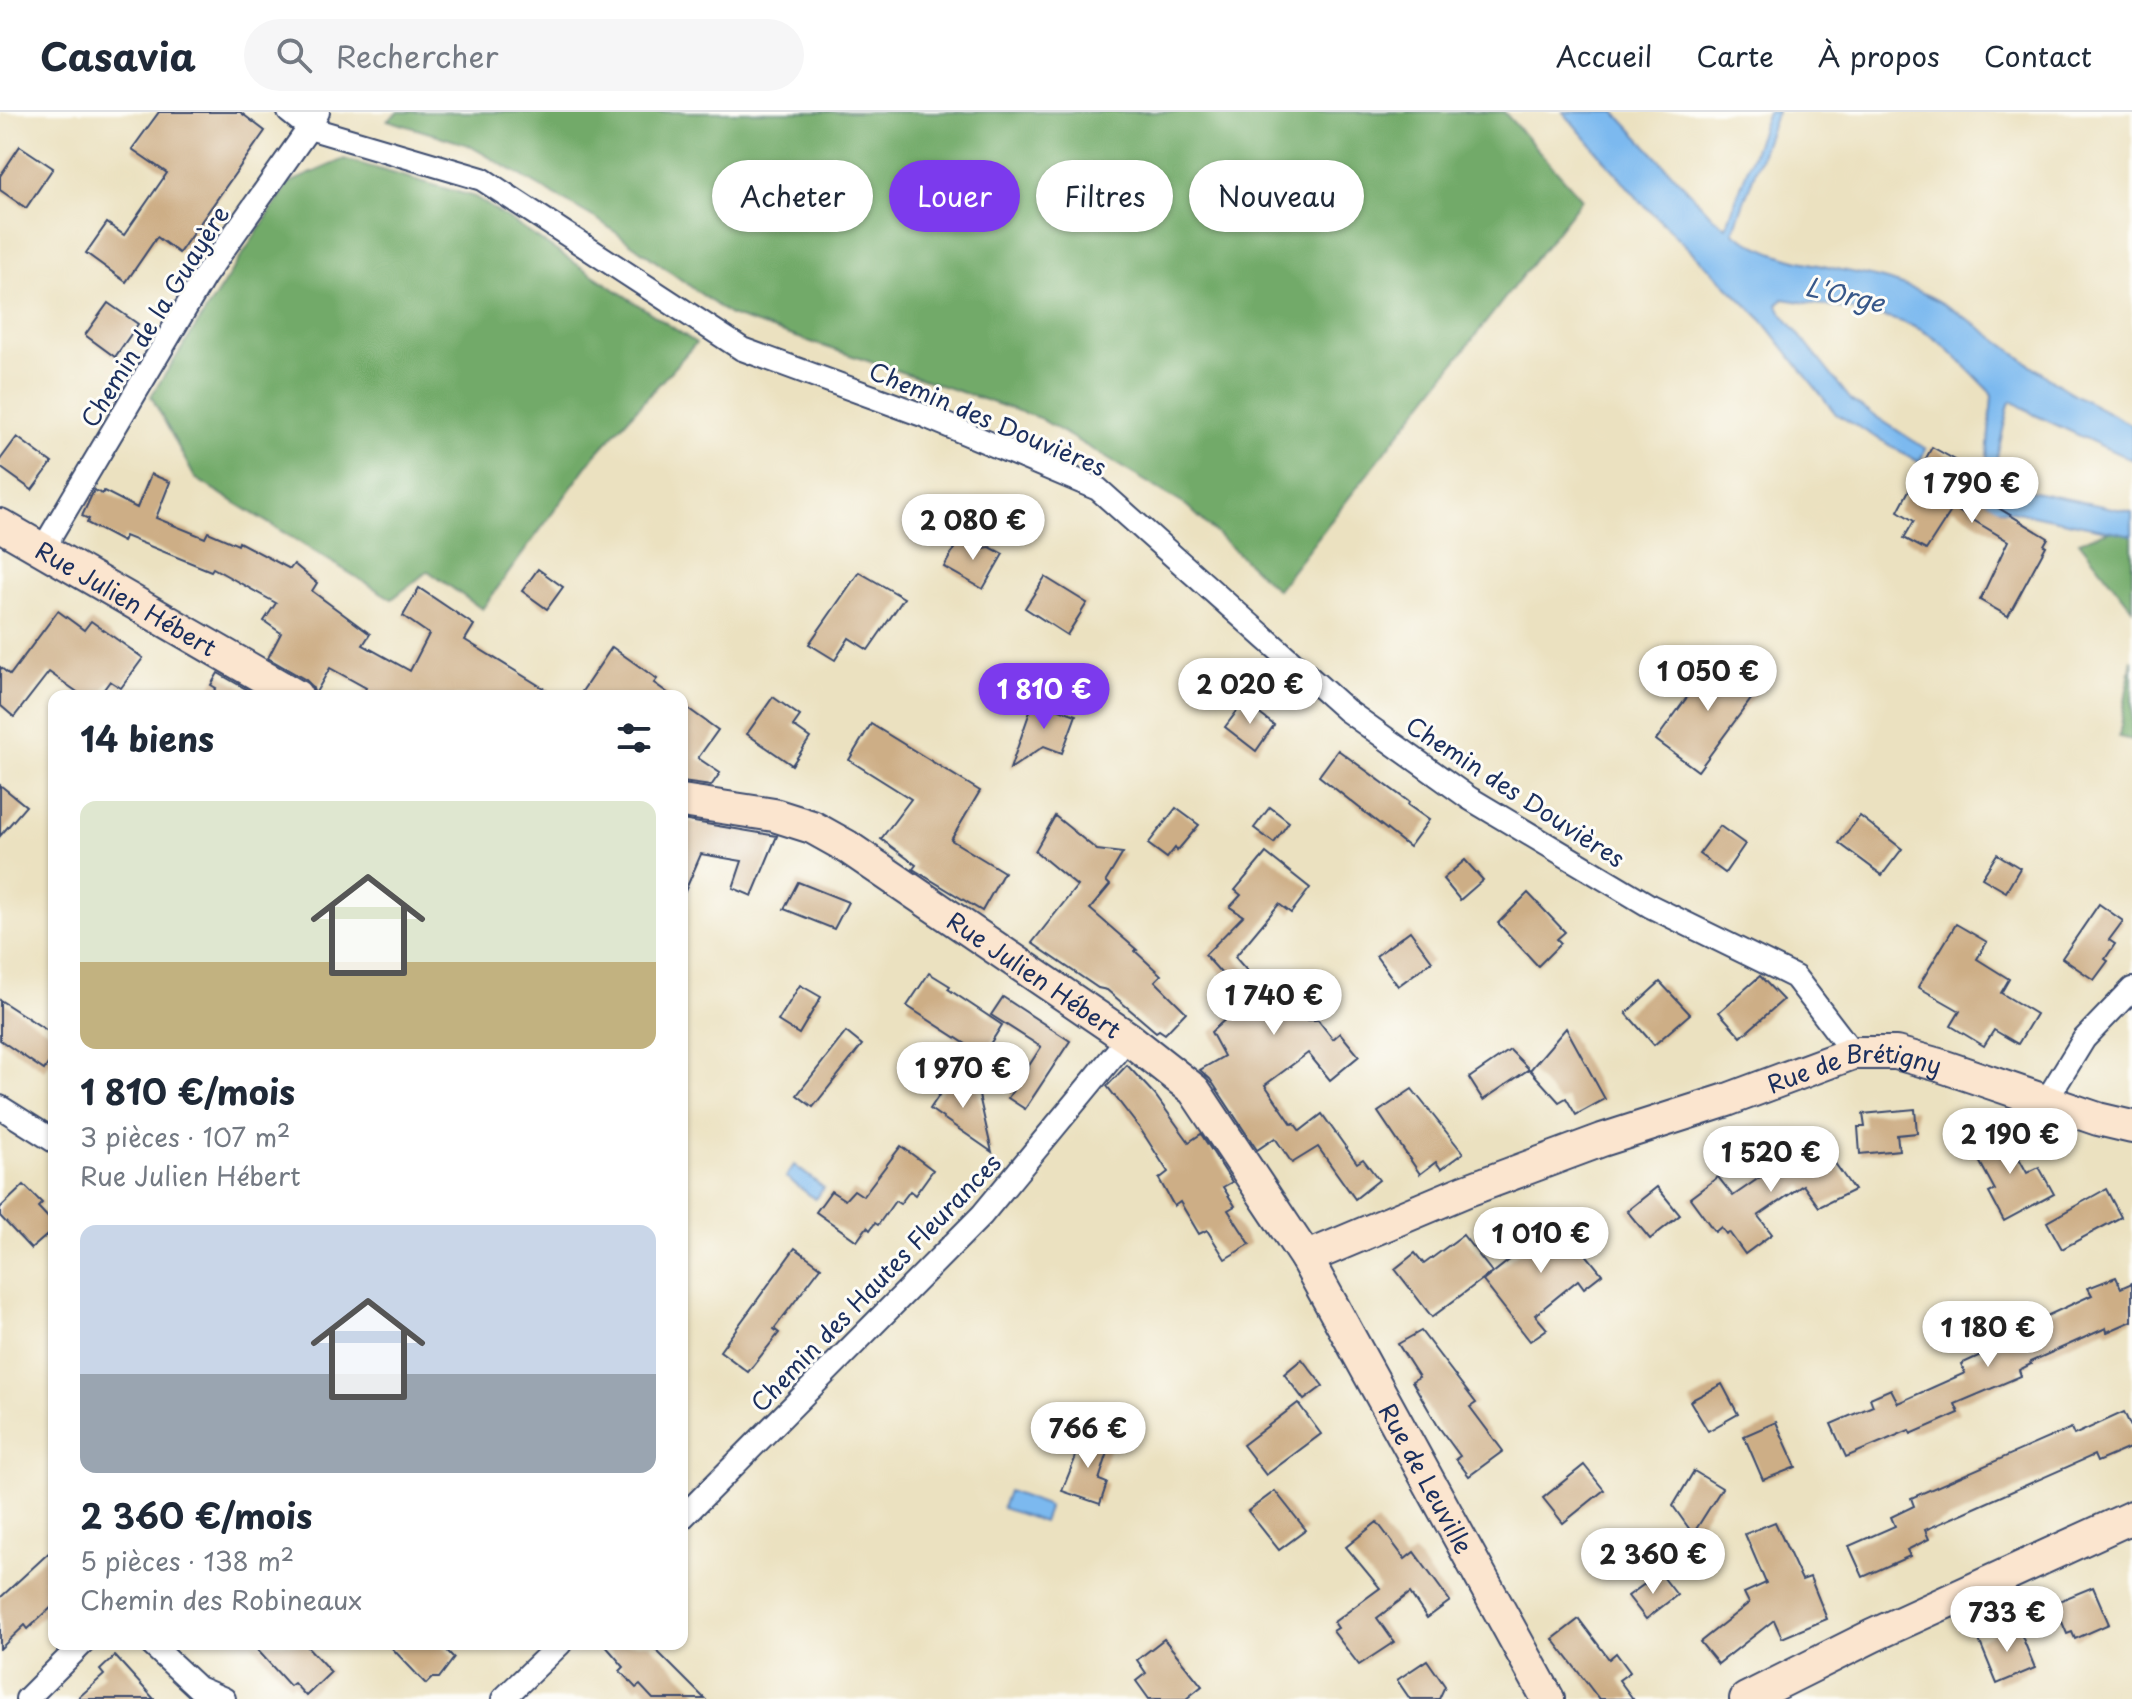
<!DOCTYPE html>
<html lang="fr">
<meta charset="utf-8">
<style>
:root{--surface:#fff;--page:#f6f6f7;--text:#1f2937;--muted:#747a83;--line:#e0e1e3;--accent:#7c3aed}
body{margin:0;font-family:"Playpen Sans",sans-serif;background:var(--page);color:var(--text);height:100vh;display:flex;flex-direction:column;font-size:30px;white-space:nowrap}
*{box-sizing:border-box;margin:0}
p{font-size:26px;color:var(--muted)}
.icon{flex:none;width:44px;height:44px;fill:none;stroke:currentColor;stroke-width:2;stroke-linecap:round;stroke-linejoin:round}
.map{position:relative;flex:1;overflow:hidden}
.drawer{position:absolute;left:48px;top:578px;width:640px;height:960px;display:flex;flex-direction:column;background:var(--surface);border-radius:16px;box-shadow:0 2px 6px #0004}
.drawer>*{flex:none}
.hud{position:absolute;left:712px;top:48px;width:760px;height:72px;display:flex;gap:16px}
.price{position:absolute;translate:-50% -68px;padding:0 18px;border-radius:28px;background:#fff;color:#222;font-size:26px;line-height:52px;filter:drop-shadow(0 2px 4px #0008)}
.price::after{content:'';position:absolute;left:50%;top:48px;width:24px;height:18px;margin-left:-12px;background:inherit;clip-path:polygon(0 0,100% 0,50% 100%)}
.price.on{background:var(--accent);color:#fff}
ul{padding:0;list-style:none}
li{display:grid;align-content:center;gap:16px;height:424px;padding:0 32px}
li span{display:grid;place-items:center;height:248px;border-radius:16px;color:#555}
li>.icon{margin-inline-start:auto}
span .icon{width:144px;height:144px;fill:#fffc;stroke-width:1}
li b{font-size:34px}
h2{display:flex;justify-content:space-between;align-items:center;height:96px;padding:0 32px;font-size:34px}
.chip{padding:0 28px;border-radius:36px;background:var(--surface);box-shadow:0 2px 6px #0004;font-size:28px;line-height:72px}
.chip.on{background:var(--accent);color:#fff}
header{display:flex;align-items:center;gap:48px;box-sizing:border-box;height:112px;padding:0 40px;background:var(--surface);border-bottom:2px solid var(--line)}
header strong{font-size:38px}
nav{display:flex;gap:44px;margin-inline-start:auto;font-size:28px}
.search{width:560px;height:72px;background:var(--page);display:flex;align-items:center;gap:20px;box-sizing:border-box;padding:0 28px;border-radius:44px;color:var(--muted);font-size:30px}
.map>svg:first-child{display:block}
.forest{fill:#72aa69;stroke:#466c64;stroke-width:2}
.water{fill:#7cb9ef;stroke:#4c74a6;stroke-width:2}
.building{fill:#cdae86}
.lines{fill:none;stroke-linecap:round;stroke-linejoin:round}
.street-casing{stroke:#3a4a6d;stroke-width:26}
.secondary-casing{stroke:#3a4a6d;stroke-width:36}
.street{stroke:#fff;stroke-width:22}
.secondary{stroke:#fbe5cf;stroke-width:32}
.labels{text-anchor:middle;dominant-baseline:central;stroke-width:6;stroke-linejoin:round;paint-order:stroke}
.street-label{font-size:24px;fill:#1b2f5e;stroke:#fdfcf7}
.water-label{font-size:26px;font-style:italic;fill:#38588a;stroke:#fdfcf7}
</style>
<header>
<strong>Casavia</strong>
<div class="search"><svg class="icon" aria-label="search" viewBox="0 0 24 24"><circle cx="10" cy="10" r="6"/><path d="M15 15l6 6"/></svg>Rechercher</div>
<nav><a>Accueil</a><a>Carte</a><a>À propos</a><a>Contact</a></nav>
</header>
<div class="map">
<svg width="2132" height="1587" viewBox="0 0 2132 1587">
<rect width="100%" height="100%" fill="#fdfcf7"/>
<filter id="ink" filterUnits="userSpaceOnUse"><feTurbulence type="fractalNoise" baseFrequency=".0125" numOctaves="2"/><feDisplacementMap in="SourceGraphic" scale="16" xChannelSelector="R" yChannelSelector="G"/><feConvolveMatrix kernelMatrix="1 2 1 2 8 2 1 2 1" color-interpolation-filters="sRGB"/></filter>
<filter id="wash" filterUnits="userSpaceOnUse"><feTurbulence type="fractalNoise" baseFrequency=".006" numOctaves="4" result="noise"/><feDisplacementMap in="SourceGraphic" scale="32" xChannelSelector="R" yChannelSelector="G"/><feGaussianBlur stdDeviation="1.8" result="paint"/><feColorMatrix in="noise" values="0 0 0 0 0 0 0 0 0 0 0 0 0 0 0 0 0 1.4 0 .05"/><feComposite in="paint" operator="in"/></filter>
<g filter="url(#wash)">
<rect width="100%" height="100%" fill="#ebe1c0"/>
<g class="forest">
<path d="M398,0H1504L1582,87L1277,478L1187,394L1039,306L730,203L600,109L468,33L388,8Z"/>
<path d="M344,47L475,85L696,231L596,342L482,497L428,459L392,487L195,366L151,284L289,71Z"/>
<path d="M2132,411V496L2079,429Z"/>
<path d="M2132,547V628L2119,625Z"/>
</g>
<g class="water">
<path d="M1563,0H1615L1713,105L1726,115L1768,0H1777L1733,120C1792,161 1862,152 1925,182C1974,206 2016,244 2062,275C2084,289 2109,300 2132,313V348L2035,303L2012,289L2009,292L1991,371L2132,400V423L1997,396L1965,376L1972,363L1985,369L1992,284L1988,277C1967,257 1944,228 1917,216C1878,199 1825,194 1783,187L1778,193L1781,200L1852,289L1926,337L1919,350L1836,302L1763,209L1641,90Z"/>
<path d="M794,1053L824,1076L815,1087L786,1065Z"/>
<path d="M1008,1379L1049,1394L1043,1410L1002,1396Z"/>
</g>
<g id="blocks">
<g class="building">
<path d="M159,0H240L265,19L179,141L157,125L126,170L86,141L107,111L124,123L167,61L132,37Z"/>
<path d="M20,34L53,56L26,96L0,78V64Z"/>
<path d="M108,191L138,212L115,245L85,223Z"/>
<path d="M17,325L52,351L32,378L0,355V348Z"/>
<path d="M1932,335L1975,359L1964,375L2048,426L2044,433L2046,434L2008,504L1980,488L2008,429L1953,396L1926,438L1904,426L1914,409L1898,399Z"/>
<path d="M151,362L170,370L156,406L205,426L208,420L238,433L239,430L290,457L294,452L317,471L312,479L370,522L363,533L410,559L429,522L403,504L419,476L474,513L465,528L556,584H362L366,576L330,556L315,582L312,574L306,568L268,546L281,521L264,509L276,491L213,456L211,459L125,424L123,430L87,411L89,407L82,404L94,378L102,382L104,379L137,396Z"/>
<path d="M961,424L984,436L990,435L1003,442L983,477L944,455Z"/>
<path d="M538,457L563,475L547,497L522,479Z"/>
<path d="M859,460L904,486L868,538L849,526L835,548L809,532Z"/>
<path d="M1045,465L1087,491L1067,523L1025,496Z"/>
<path d="M58,499L84,518L91,509L143,546L121,576L110,569L99,584H83L49,560L14,605L0,593V555L10,563Z"/>
<path d="M612,535L657,567L654,571L672,584H579Z"/>
<path d="M1717,544L1760,575L1698,659L1656,628Z"/>
<path d="M218,561L258,584H210L216,576L211,573Z"/>
<path d="M773,585L800,604L793,614L810,626L792,653L747,622Z"/>
<path d="M1034,588L1076,603L1062,641L1044,634L1010,657Z"/>
<path d="M1244,590L1274,613L1256,639L1225,615Z"/>
<path d="M682,592L718,618L698,646L720,661L711,674L682,670Z"/>
<path d="M871,612L980,679L951,728L1004,760L982,799L913,757L916,753L881,727L911,687L849,648Z"/>
<path d="M1338,638L1409,690L1408,693L1429,708L1409,735L1319,664Z"/>
<path d="M0,673L26,694L0,724Z"/>
<path d="M1270,695L1289,710L1274,731L1254,716Z"/>
<path d="M1176,696L1199,713L1177,739L1175,736L1167,746L1148,732Z"/>
<path d="M1055,704L1097,738L1123,741L1106,769L1110,773L1090,797L1137,838L1135,839L1161,863L1155,869L1186,900L1165,922L1159,918L1156,920L1107,878L1098,876L1032,831L1077,774L1035,739Z"/>
<path d="M1860,704L1902,737L1882,763L1839,731Z"/>
<path d="M682,708L777,724L752,784L733,776L742,749L701,742L682,786Z"/>
<path d="M1720,714L1745,732L1725,761L1699,742Z"/>
<path d="M1266,741L1310,776L1291,801L1279,792L1235,845L1270,885L1280,876L1306,908H1318L1333,927L1340,921L1359,944L1330,968L1308,941L1265,973L1292,1012L1294,1011L1300,1019L1322,1002L1357,1051L1363,1047L1379,1068L1355,1087L1318,1035L1292,1051L1275,1026L1257,1038L1210,967L1200,958L1224,944L1211,920L1246,889L1205,843L1243,804L1230,795L1241,783L1235,778Z"/>
<path d="M1997,742L2020,756L2006,780L1982,766Z"/>
<path d="M1465,748L1483,768L1460,788L1443,767Z"/>
<path d="M798,770L848,790L834,817L784,797Z"/>
<path d="M1528,781L1565,820L1557,827L1561,831L1538,854L1498,811Z"/>
<path d="M2099,792L2123,809L2109,828L2115,832L2105,847L2108,849L2094,868L2062,846Z"/>
<path d="M1956,812L1987,830L1977,847L2009,867L2001,881L2036,902L2018,932L1994,918L1984,934L1951,914L1960,899L1918,875Z"/>
<path d="M1410,819L1432,849L1398,874L1376,844Z"/>
<path d="M929,861L950,874L948,877L1002,913L983,943L907,894Z"/>
<path d="M1760,864L1783,888L1741,925L1719,900Z"/>
<path d="M1660,870L1690,902L1654,933L1626,901Z"/>
<path d="M800,873L821,885L799,922L778,909Z"/>
<path d="M1003,885L1070,929L1025,997L1008,986L1041,935L991,903Z"/>
<path d="M0,888L54,923V943L44,958L0,928Z"/>
<path d="M1566,916L1605,987L1576,1003L1566,986L1559,990L1530,958Z"/>
<path d="M846,920L862,933L813,995L797,983Z"/>
<path d="M1510,938L1529,957L1483,988L1469,966Z"/>
<path d="M1127,953L1155,983L1189,1030L1201,1022L1232,1070L1223,1075L1235,1094L1228,1098L1250,1132L1225,1147L1207,1118L1199,1122L1180,1090L1174,1094L1159,1067L1168,1060L1141,1018L1107,974Z"/>
<path d="M953,962L978,979L992,1040L930,997Z"/>
<path d="M1412,977L1463,1041L1441,1057L1436,1050L1420,1062L1378,1000Z"/>
<path d="M1915,997L1917,1021L1897,1023L1899,1038L1860,1042L1858,1015H1865L1863,1002Z"/>
<path d="M2002,1015L2027,1061L2039,1055L2054,1082L2004,1109L1989,1081L1995,1078L1970,1032Z"/>
<path d="M1817,1026L1854,1078L1819,1095L1803,1073L1758,1104L1772,1122L1745,1142L1729,1120L1726,1122L1721,1115L1715,1120L1690,1086L1718,1065L1733,1084Z"/>
<path d="M901,1034L933,1058L915,1083L910,1079L900,1092L895,1089L878,1113L875,1111L870,1118L867,1115L857,1129L816,1100L831,1079L845,1088L854,1078L863,1084Z"/>
<path d="M24,1073L42,1091L38,1095L54,1112V1117L31,1137L0,1104V1096Z"/>
<path d="M1657,1075L1680,1103L1650,1127L1627,1099Z"/>
<path d="M2106,1077L2121,1105L2062,1137L2047,1110Z"/>
<path d="M1554,1103L1602,1162L1584,1176L1578,1168L1535,1203L1547,1217L1530,1229L1483,1169L1532,1130L1528,1124Z"/>
<path d="M1463,1123L1492,1160L1432,1205L1395,1157L1415,1141L1424,1152Z"/>
<path d="M795,1136L821,1155L774,1217L779,1221L748,1260L720,1239Z"/>
<path d="M2116,1165L2121,1176L2132,1171V1209L2107,1220L2106,1216L2030,1250L2031,1252L2019,1258L2021,1264L1955,1292L1959,1301L1911,1322L1909,1318L1846,1345L1831,1312L1873,1294L1870,1286L1891,1277L1898,1291L1965,1261L1961,1252L2007,1231L2005,1226L2017,1221L2016,1218L2092,1183L2088,1176Z"/>
<path d="M1421,1219L1476,1291L1470,1295L1503,1339L1469,1364L1456,1347L1460,1344L1438,1314L1412,1269L1419,1265L1398,1232Z"/>
<path d="M1302,1247L1323,1274L1304,1288L1284,1262Z"/>
<path d="M1722,1272L1738,1302L1708,1319L1690,1289Z"/>
<path d="M1298,1291L1321,1322L1266,1363L1243,1333Z"/>
<path d="M2124,1300L2132,1317V1335L2097,1350L2094,1343L1925,1418L1929,1427L1907,1438L1910,1444L1863,1465L1849,1434L1895,1414L1891,1405L1914,1394L1911,1386L2071,1316L2074,1323Z"/>
<path d="M1776,1310L1796,1355L1763,1368L1744,1324Z"/>
<path d="M1085,1322L1111,1331L1099,1368L1107,1371L1100,1392L1062,1379Z"/>
<path d="M1584,1353L1604,1378L1563,1411L1543,1386Z"/>
<path d="M1694,1359L1722,1376L1693,1422L1673,1394Z"/>
<path d="M1275,1379L1306,1418L1279,1438L1248,1399Z"/>
<path d="M1377,1410L1405,1447L1414,1440L1450,1489L1427,1506L1410,1481L1377,1506L1394,1530L1359,1553L1333,1519L1338,1516L1334,1510L1380,1476L1346,1435Z"/>
<path d="M1775,1410L1802,1468L1810,1465L1827,1507L1782,1526L1774,1508L1718,1552L1700,1530L1749,1491L1744,1481L1766,1471L1745,1422Z"/>
<path d="M54,1436V1493L28,1517L25,1513L0,1537V1486Z"/>
<path d="M1660,1461L1677,1483L1646,1507L1628,1484Z"/>
<path d="M2093,1475L2109,1512L2075,1527L2072,1520L2067,1522L2054,1491Z"/>
<path d="M1579,1507L1609,1547L1616,1541L1630,1560L1619,1568L1633,1587H1599L1553,1527Z"/>
<path d="M2017,1512L2035,1556L1997,1572L1979,1528Z"/>
<path d="M1164,1527L1202,1574L1186,1587H1149L1136,1569L1146,1561L1137,1548Z"/>
<path d="M252,1532H305L331,1560L306,1584L294,1571L290,1574Z"/>
<path d="M388,1532H441L454,1546L439,1566H432L426,1572Z"/>
<path d="M604,1532H650L705,1587H653L640,1573L636,1576L620,1559L624,1555Z"/>
<path d="M115,1544L154,1587H77L104,1563L100,1558Z"/>
<path d="M1427,1548L1445,1574L1439,1587H1410L1397,1568Z"/>
</g>
</g>
</g>
<g filter="url(#ink)">
<use href="#blocks" fill-opacity="0" stroke="#3a4a6d" stroke-width="2"/>
<g class="lines">
<defs>
<g id="street">
<path d="M289,0L309,16L482,67L742,237L925,304L1098,377L1346,598L1469,686L1650,794L1795,865L1853,941"/>
<path d="M48,443L51,423L204,165L309,16L318,0"/>
<path d="M2046,989L2084,927L2132,877"/>
<path d="M0,995L54,1029"/>
<path d="M682,1406L982,1103L1128,926"/>
<path d="M151,1532L198,1576L224,1587"/>
<path d="M27,1587L82,1532"/>
<path d="M503,1587L560,1532"/>
</g>
<g id="secondary">
<path id="s1" d="M0,413L296,584"/>
<path id="s2" d="M682,689L774,703L812,715L846,734L1128,926L1194,978L1306,1146L1548,1587"/>
<path id="s3" d="M1306,1146L1465,1079L1602,1028L1727,988L1853,941H1896L1939,953L2098,1007L2132,1015"/>
<path d="M1746,1587L1872,1524L2132,1405"/>
</g>
</defs>
<use href="#street" class="street-casing"/>
<use href="#secondary" class="secondary-casing"/>
<use href="#street" class="street"/>
<use href="#secondary" class="secondary"/>
</g>
</g>
<g class="labels">
<g class="street-label">
<text transform="translate(154 204) rotate(-58)">Chemin de la Guayère</text>
<text transform="translate(988 306) rotate(23)">Chemin des Douvières</text>
<text stroke="none"><textPath href="#s1" startOffset="146">Rue Julien Hébert</textPath></text>
<text transform="translate(1516 679) rotate(33)">Chemin des Douvières</text>
<text stroke="none"><textPath href="#s2" startOffset="400">Rue Julien Hébert</textPath></text>
<text stroke="none"><textPath href="#s3" startOffset="584">Rue de Brétigny</textPath></text>
<text transform="translate(875 1170) rotate(-46)">Chemin des Hautes Fleurances</text>
<text stroke="none"><textPath href="#s2" startOffset="1050">Rue de Leuville</textPath></text>
</g>
<g class="water-label">
<text transform="translate(1845 182) rotate(13)">L'Orge</text>
</g>
</g>
</svg>
<b class="price" style="left:1972px;top:413px">1 790 €</b>
<b class="price" style="left:973px;top:450px">2 080 €</b>
<b class="price" style="left:1708px;top:601px">1 050 €</b>
<b class="price" style="left:1250px;top:614px">2 020 €</b>
<b class="price on" style="left:1044px;top:619px">1 810 €</b>
<b class="price" style="left:1274px;top:925px">1 740 €</b>
<b class="price" style="left:963px;top:998px">1 970 €</b>
<b class="price" style="left:2010px;top:1064px">2 190 €</b>
<b class="price" style="left:1771px;top:1082px">1 520 €</b>
<b class="price" style="left:1541px;top:1163px">1 010 €</b>
<b class="price" style="left:1988px;top:1257px">1 180 €</b>
<b class="price" style="left:1088px;top:1358px">766 €</b>
<b class="price" style="left:1653px;top:1484px">2 360 €</b>
<b class="price" style="left:2007px;top:1542px">733 €</b>
<div class="hud">
<a class="chip">Acheter</a>
<a class="chip on">Louer</a>
<a class="chip">Filtres</a>
<a class="chip">Nouveau</a>
</div>
<section class="drawer">
<h2>14 biens<svg class="icon" aria-label="filters" viewBox="0 0 24 24"><path d="M4 7h16M4 17h16"/><circle cx="9" cy="7" r="2"/><circle cx="15" cy="17" r="2"/></svg></h2>
<ul>
<li><span style="background:linear-gradient(#dfe7d0 65%,#c2b280 0)"><svg class="icon" aria-label="home" viewBox="0 0 24 24"><path d="M3 11l9-7 9 7M6 9v11h12V9"/></svg></span><div><b>1 810 €/mois</b><p>3 pièces · 107 m²</p><p>Rue Julien Hébert</p></div></li>
<li><span style="background:linear-gradient(#c9d6e8 60%,#9aa5b1 0)"><svg class="icon" aria-label="home" viewBox="0 0 24 24"><path d="M3 11l9-7 9 7M6 9v11h12V9"/></svg></span><div><b>2 360 €/mois</b><p>5 pièces · 138 m²</p><p>Chemin des Robineaux</p></div></li>
</ul>
</section>
</div>
